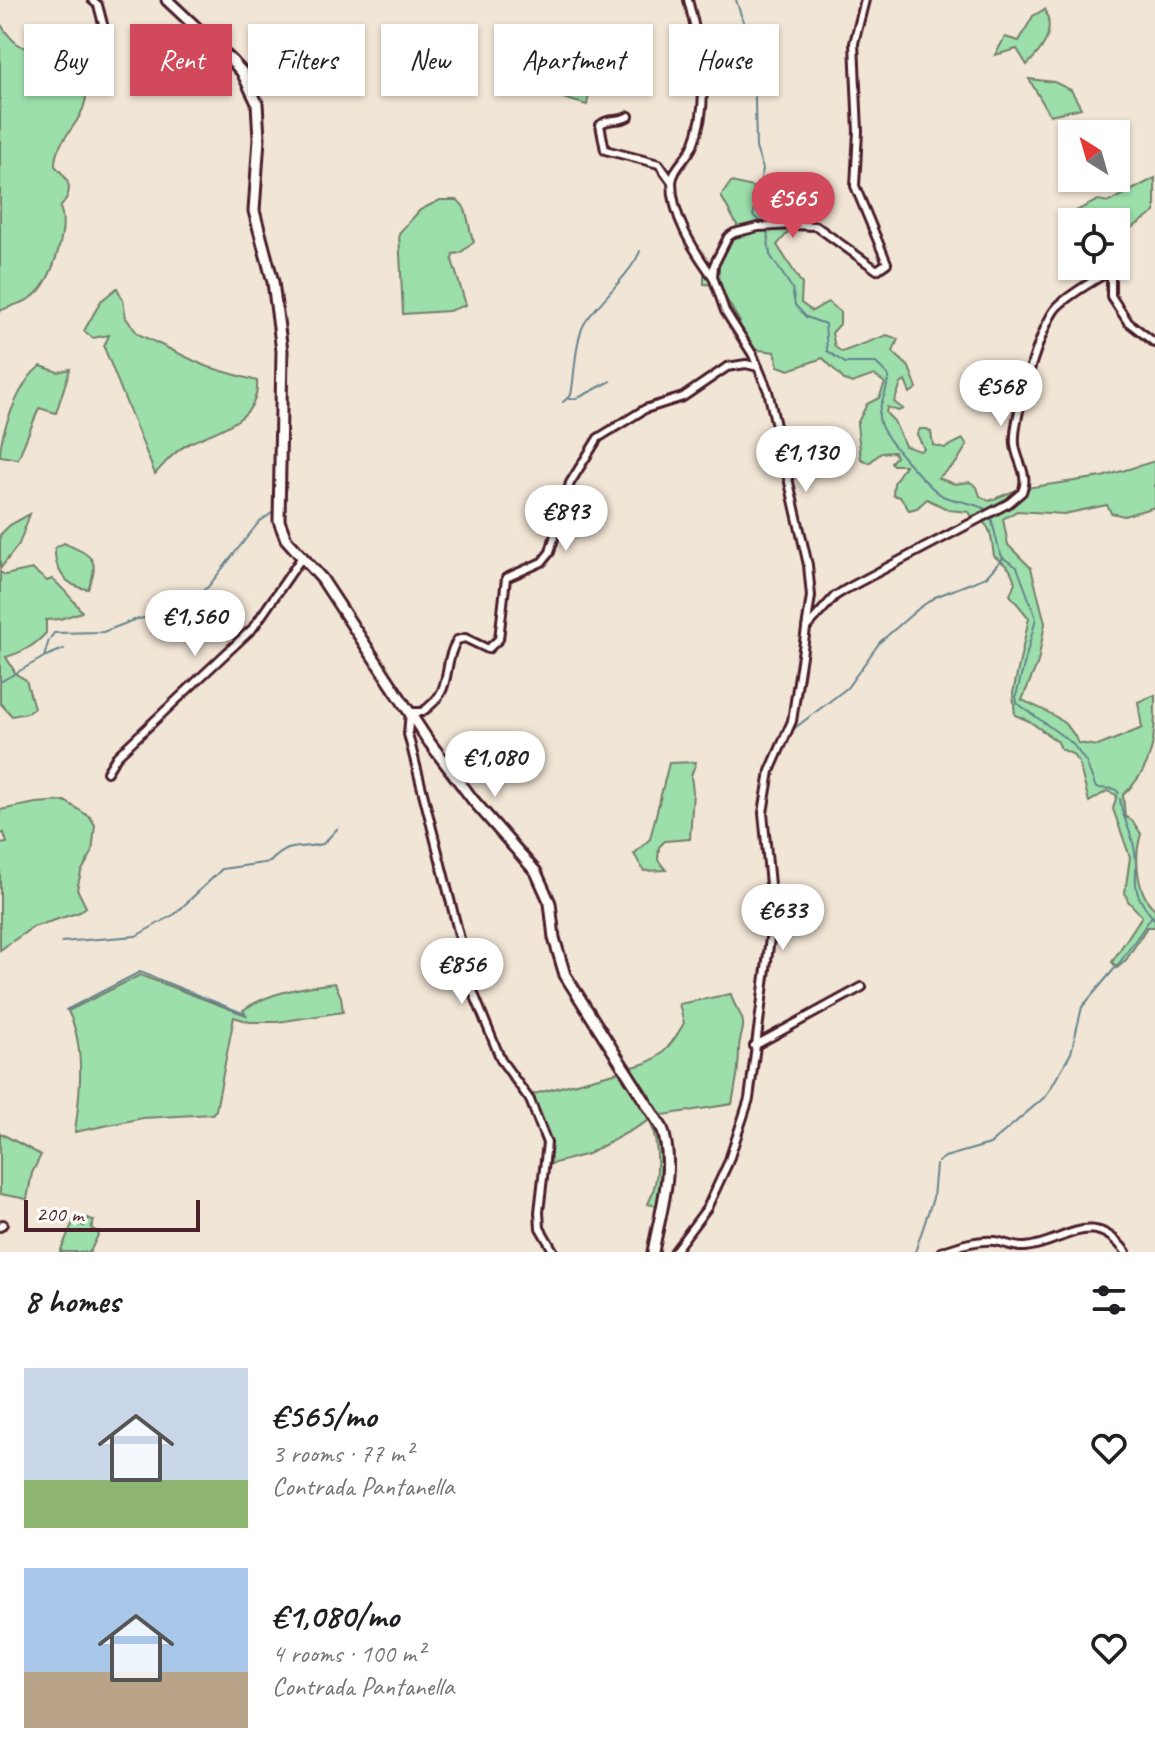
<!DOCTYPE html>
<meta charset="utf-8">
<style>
:root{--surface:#fff;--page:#f2f2f2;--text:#202124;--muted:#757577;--accent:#d1495b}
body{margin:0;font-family:Caveat,sans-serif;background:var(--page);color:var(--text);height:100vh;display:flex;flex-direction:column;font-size:30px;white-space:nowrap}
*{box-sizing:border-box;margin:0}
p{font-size:26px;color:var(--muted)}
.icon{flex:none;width:44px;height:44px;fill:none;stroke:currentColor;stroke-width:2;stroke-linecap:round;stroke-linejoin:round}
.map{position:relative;height:1252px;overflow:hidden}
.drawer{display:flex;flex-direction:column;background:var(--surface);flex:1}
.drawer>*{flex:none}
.hud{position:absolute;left:24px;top:24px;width:1108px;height:72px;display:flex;gap:16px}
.needle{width:52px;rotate:323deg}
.controls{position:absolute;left:1058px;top:120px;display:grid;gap:16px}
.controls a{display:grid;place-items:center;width:72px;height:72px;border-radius:0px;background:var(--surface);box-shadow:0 2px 6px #0004;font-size:40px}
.scale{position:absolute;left:24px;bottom:20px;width:176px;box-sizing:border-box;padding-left:8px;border:4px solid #4a1f2b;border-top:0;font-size:22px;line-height:28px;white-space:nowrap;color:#4a1f2b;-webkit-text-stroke:6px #fdfcf7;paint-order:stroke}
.price{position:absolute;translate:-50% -68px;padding:0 18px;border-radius:28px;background:#fff;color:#222;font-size:26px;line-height:52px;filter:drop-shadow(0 2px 4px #0008)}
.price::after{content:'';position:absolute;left:50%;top:48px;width:24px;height:18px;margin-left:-12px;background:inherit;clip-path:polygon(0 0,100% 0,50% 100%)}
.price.on{background:var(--accent);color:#fff}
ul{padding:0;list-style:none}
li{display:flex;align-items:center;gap:24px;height:200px;padding:0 24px}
li span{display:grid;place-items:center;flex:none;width:224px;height:160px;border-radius:0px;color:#555}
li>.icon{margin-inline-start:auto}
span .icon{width:96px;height:96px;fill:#fffc;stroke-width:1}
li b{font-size:34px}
h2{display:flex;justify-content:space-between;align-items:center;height:96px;padding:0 24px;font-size:34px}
.tag{padding:0 28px;border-radius:0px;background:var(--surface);box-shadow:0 2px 6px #0004;font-size:28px;line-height:72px}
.tag.on{background:var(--accent);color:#fff}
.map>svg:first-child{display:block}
.green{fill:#9cdfab;stroke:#737f6b;stroke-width:2}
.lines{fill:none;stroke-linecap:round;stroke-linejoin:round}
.stream{stroke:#65848d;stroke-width:2}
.street-casing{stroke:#4a1f2b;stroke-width:12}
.secondary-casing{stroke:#4a1f2b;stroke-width:15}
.street{stroke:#fdfcf7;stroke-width:6}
.secondary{stroke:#fdfcf7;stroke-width:9}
</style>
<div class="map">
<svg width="1155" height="1252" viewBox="0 0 1155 1252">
<rect width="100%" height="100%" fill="#f1e5d5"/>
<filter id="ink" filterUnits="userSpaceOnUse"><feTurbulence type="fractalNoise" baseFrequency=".0125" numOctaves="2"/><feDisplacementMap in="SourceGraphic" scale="16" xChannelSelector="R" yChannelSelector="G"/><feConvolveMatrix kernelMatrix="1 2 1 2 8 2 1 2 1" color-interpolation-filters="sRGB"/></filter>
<g filter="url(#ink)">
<g class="green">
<path d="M1045,9C1055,33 1044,48 1027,65L1017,49L995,55L1005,37L1019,41L1033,16Z"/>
<path d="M0,23C19,54 30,52 62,42L86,98C81,127 54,140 55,166C71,181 74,190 60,208C69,227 53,275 39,291C29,303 13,304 0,311Z"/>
<path d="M567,72L592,77L587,105L563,98Z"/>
<path d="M1029,79L1054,82L1071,90L1081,108L1050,115Z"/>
<path d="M1155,178V212L1116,239V222H1072V228L1070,227L1074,212L1098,200L1109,202Z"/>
<path d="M731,182L753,187L757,201L767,196L771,197L777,211H786L797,222L777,245L802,284L801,303L812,311L828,302L840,312V324L832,333L835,347L842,352L887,335L898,339L893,352L909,367L917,388L910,393L905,381L901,384L894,402L903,409L898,411L887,407L886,413L894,421L905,446L920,451L924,449L917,434L920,429H927L931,432L933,445L945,448L963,439L967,445L956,463L938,478L955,484L970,482L977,487L980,496L989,501L1019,489L1102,477L1155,461V507L1124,516L1111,513L1107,505L1064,514L1017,511L1003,519L1008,545L1031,568L1045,623L1038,662L1022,700C1044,710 1069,719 1078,743L1098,746L1142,728L1138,702L1155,695C1155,738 1155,766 1123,795L1125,817L1132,820L1141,834C1134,857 1136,893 1155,909V927H1147L1126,960L1117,968L1112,962L1142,916L1128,901L1125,893L1130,857L1113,809L1117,795L1107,791L1089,802L1079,763L1072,754L1061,749L1058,742L1029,721L1015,715L1013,693L1029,618L1010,595L1015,582C1009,564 1007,567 994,556C991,539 993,522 973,518L969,512L949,510L927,499L917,508L909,510L900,497L893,495L894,483L905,465H893L891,462L896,457L894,452L881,453L869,463L861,459L857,424L867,404L879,398L885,383L874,375L852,383L844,380L823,358L789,370L778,366L775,352L751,349L734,326L740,322L718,285L704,284V268L711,270L720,242L734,234L737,225L721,196Z"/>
<path d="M440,200H457C470,208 467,228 474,242L460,253L453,254L452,260L466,305L449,311L403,314L399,233L420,210Z"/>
<path d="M117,288L123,300L126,318L138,334L205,366L257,381C260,421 218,429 188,444C175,451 165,463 155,474L104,347L109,335L93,338L84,331L101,301Z"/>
<path d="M41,366L58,372L70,369L56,413L39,408L18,459L0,456C0,433 21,378 41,366Z"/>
<path d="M30,514L19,544L0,569V535L10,525Z"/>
<path d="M64,543C90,555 102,558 88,589C65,587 54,569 55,548Z"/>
<path d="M32,569L47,581L52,579C59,584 77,604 82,612L60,619L46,620V633C34,646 23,652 6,657L16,674L26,680L34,708L27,713L12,716L0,703V572L5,575Z"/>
<path d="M696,762L691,776L693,792L690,839L665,841L659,847L658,860L666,870L644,871L634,854L650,839L669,763Z"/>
<path d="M65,801L90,817L95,825L92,853L81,872L77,889L86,907L80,912L33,927L0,950V844L7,843L4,833L0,834V810L36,803Z"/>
<path d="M140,975L246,1015L243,1010C270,992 302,987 335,983L341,997L343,1012L278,1022H250L234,1017L216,1110L212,1114L143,1118L75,1132C80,1094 86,1047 68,1011Z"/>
<path d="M731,994C733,1007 743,1014 743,1023C744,1031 739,1039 739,1048C739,1070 736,1082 732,1104L657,1116L627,1068C658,1063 669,1050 684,1023L679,1004Z"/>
<path d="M622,1071C655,1128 668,1137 657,1206L648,1204C661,1178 659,1147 650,1120L588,1154L551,1164L547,1134L530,1095Z"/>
<path d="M0,1133L41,1155L32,1173L27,1199L0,1194Z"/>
<path d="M88,1218L94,1221L91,1228L99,1233L90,1252H60L73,1222L84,1226Z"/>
</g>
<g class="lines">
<g class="stream">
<path d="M736,0L754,54L756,148L763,169L753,216L764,224"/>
<path d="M767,230L770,255L792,288L795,305L806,317L825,324L827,351L845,363H876L888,375C890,392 875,406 880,423C884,438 932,492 945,497C959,502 973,502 987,510"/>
<path d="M569,399H576L611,381"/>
<path d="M563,402L571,395C575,376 575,336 586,321C600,301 633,271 640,251"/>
<path d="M991,517L999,550L1003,558L1017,567L1036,618L1016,696L1017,703L1072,743L1086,762L1096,788L1115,789L1119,793"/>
<path d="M46,656L64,649"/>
<path d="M0,682L44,657L49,640L54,633L103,632L137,619L154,617L180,597L194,596L208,587L259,522L272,513"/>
<path d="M791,731L847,688L880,642L918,609L935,597L986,577L1003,558"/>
<path d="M1120,799C1121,815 1129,826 1133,842C1143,880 1123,884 1155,920"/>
<path d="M61,942L136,936L175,914L222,869L270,862C291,841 296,850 323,844L337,829"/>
<path d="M66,1010L140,972L245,1014"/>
<path d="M938,1162L945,1157L990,1144L1046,1096L1071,1053L1082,1007L1121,961L1152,916"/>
<path d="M915,1252L933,1198L936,1165"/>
</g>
<defs>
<g id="street">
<path d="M92,0L98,5L103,24"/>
<path d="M688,0C700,45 712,100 693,145C688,158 673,168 672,182C672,217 693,249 713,277"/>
<path d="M629,116C619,123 609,117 600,125L605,150L659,164L672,182"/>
<path d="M806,628L835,596L848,588L1009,503L1022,492C1030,475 1016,460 1015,444C1012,421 1041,324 1057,307C1070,294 1087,285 1103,275H1111V296L1128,322L1155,343"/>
<path d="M107,772L117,756L253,628L302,557"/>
<path d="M754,1046L862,987"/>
<path d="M0,1227L3,1224"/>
<path d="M554,1252L540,1228L539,1212L547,1143L530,1100L501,1060L474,994L408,734L410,712H422C456,689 440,669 457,640L465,638L488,649L499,639L506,578L542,562L550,552L570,483L598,438L645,409L683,397L727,367L746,364L758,367"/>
<path d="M674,1252L707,1208L728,1163L749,1099L773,915L763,813L770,771L792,721L811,596L808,565L768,391L753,355L725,311L713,277L714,265L728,237L734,233L758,227L793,225L816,226L877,270L887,263L855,186L858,131L854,43L865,0"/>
<path d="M941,1252C958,1246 977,1239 995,1241C1006,1243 1015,1248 1025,1247C1064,1244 1091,1206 1126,1252"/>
</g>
<path id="secondary" d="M167,0L232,61L242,72L257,103L259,139L254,211L273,282L282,351L279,521L286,539L322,579L427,739L473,800L536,872L550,903L554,938L565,975L662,1128C676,1168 660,1212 653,1252"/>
</defs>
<use href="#street" class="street-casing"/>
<use href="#secondary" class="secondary-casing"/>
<use href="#street" class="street"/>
<use href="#secondary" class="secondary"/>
</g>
</g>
</svg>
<div class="controls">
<a><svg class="needle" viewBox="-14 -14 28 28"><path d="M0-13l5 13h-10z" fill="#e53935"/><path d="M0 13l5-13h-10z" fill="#757577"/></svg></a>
<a><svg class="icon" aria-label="locate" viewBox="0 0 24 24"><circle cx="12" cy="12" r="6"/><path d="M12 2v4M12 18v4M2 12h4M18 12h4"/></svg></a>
</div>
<div class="scale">200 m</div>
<b class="price on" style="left:793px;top:240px">€565</b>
<b class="price" style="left:1001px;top:428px">€568</b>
<b class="price" style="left:806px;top:494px">€1,130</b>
<b class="price" style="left:566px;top:553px">€893</b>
<b class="price" style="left:195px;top:658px">€1,560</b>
<b class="price" style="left:495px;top:799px">€1,080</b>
<b class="price" style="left:783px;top:952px">€633</b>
<b class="price" style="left:462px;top:1006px">€856</b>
<div class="hud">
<a class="tag">Buy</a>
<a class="tag on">Rent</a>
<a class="tag">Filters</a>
<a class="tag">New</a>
<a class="tag">Apartment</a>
<a class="tag">House</a>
</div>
</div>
<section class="drawer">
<h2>8 homes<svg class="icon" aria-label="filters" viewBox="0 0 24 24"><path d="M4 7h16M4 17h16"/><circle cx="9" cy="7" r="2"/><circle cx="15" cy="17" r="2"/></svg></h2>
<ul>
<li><span style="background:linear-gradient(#c9d6e8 70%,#8fb573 0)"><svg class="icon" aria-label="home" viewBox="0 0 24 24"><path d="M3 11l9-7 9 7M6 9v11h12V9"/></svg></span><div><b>€565/mo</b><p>3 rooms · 77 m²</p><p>Contrada Pantanella</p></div><svg class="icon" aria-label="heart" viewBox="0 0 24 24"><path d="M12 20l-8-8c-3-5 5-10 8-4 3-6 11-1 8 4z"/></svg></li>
<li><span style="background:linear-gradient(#a9c7e8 65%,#b9a48a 0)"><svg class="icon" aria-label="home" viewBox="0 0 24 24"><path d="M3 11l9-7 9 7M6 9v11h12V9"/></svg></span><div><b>€1,080/mo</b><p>4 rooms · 100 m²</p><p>Contrada Pantanella</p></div><svg class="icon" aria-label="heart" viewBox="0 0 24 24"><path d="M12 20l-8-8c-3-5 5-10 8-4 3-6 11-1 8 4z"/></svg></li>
</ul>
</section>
